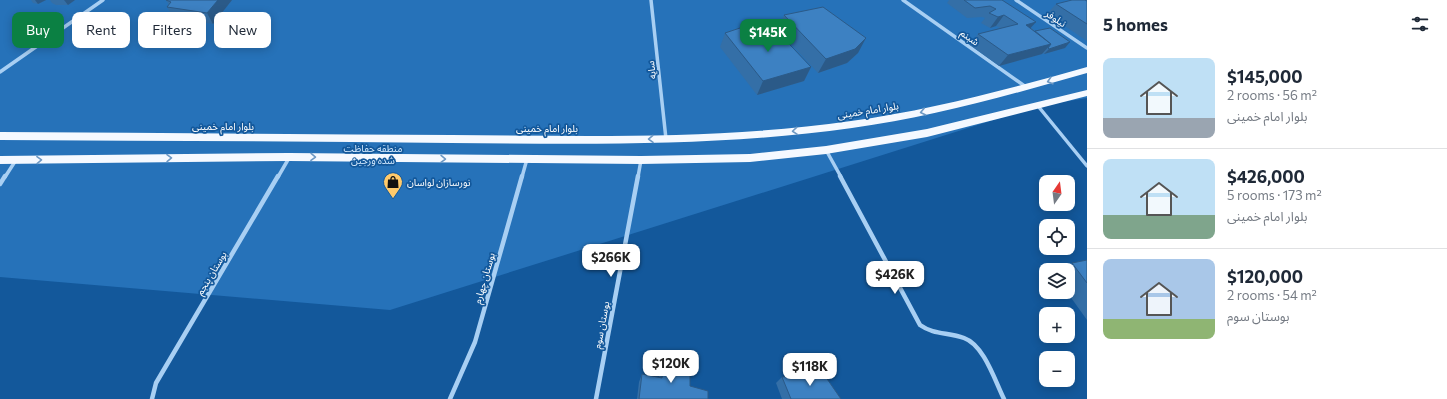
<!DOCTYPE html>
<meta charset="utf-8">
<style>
:root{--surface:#fff;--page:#f6f6f7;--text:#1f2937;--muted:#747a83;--line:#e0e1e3;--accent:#0b8043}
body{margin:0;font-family:Commissioner,"Noto Sans Arabic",sans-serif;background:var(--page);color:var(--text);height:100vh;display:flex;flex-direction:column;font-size:15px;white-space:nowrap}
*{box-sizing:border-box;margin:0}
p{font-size:13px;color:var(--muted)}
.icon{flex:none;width:22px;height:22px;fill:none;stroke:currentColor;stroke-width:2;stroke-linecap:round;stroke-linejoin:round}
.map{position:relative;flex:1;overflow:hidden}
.panel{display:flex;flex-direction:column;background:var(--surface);width:360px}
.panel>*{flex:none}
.hud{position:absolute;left:12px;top:12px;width:380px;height:36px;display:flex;gap:8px}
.needle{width:26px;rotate:14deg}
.fabs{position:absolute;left:1039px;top:175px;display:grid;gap:8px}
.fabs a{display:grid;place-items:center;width:36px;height:36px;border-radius:8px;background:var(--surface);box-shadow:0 2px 10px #0003;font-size:20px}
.price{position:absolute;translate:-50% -34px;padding:0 9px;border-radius:8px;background:#fff;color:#222;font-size:13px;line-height:26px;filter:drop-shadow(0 1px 2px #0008)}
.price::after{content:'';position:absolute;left:50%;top:24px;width:12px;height:9px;margin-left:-6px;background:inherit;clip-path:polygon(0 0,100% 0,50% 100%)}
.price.current{background:var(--accent);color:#fff}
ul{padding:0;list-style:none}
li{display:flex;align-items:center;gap:12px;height:100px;padding:0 16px}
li+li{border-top:1px solid var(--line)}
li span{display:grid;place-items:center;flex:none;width:112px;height:80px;border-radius:8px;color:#555}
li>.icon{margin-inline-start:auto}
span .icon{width:48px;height:48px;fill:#fffc;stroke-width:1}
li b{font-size:17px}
h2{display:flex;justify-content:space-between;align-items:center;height:48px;padding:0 16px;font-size:17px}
.tag{padding:0 14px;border-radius:8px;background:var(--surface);box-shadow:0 2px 10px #0003;font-size:14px;line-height:36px}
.tag.current{background:var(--accent);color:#fff}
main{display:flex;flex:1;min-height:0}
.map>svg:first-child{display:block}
.green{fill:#2672b9}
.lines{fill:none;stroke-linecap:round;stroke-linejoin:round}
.minor-far1{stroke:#a8cff3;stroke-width:3.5}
.minor{stroke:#a8cff3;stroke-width:4.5}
.primary{fill:#f5f9ff;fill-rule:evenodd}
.wall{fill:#346fa7}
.shaded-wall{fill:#2b5a88}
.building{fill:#3d81c2;stroke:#2b5a88}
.oneway{stroke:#6d98c3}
.labels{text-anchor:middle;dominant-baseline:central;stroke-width:3.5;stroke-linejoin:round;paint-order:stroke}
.street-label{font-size:10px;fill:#fff;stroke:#13589b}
.park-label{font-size:10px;fill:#d1e8fd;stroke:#13589b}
.poi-label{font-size:10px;fill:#fff;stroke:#13589b;text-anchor:start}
</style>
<main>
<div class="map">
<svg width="1087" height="399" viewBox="0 0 1087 399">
<rect width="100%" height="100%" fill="#13589b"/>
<path class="green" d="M0,0H1087V98L1038,106L390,310L0,277Z"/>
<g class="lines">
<g class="minor-far1">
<path d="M651,0L666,139"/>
<path d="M903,0L1026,87"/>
<path d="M1016,0L1087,48"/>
<path d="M0,72L103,0"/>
<path d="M1038,106L1087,166"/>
<path d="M826,150L841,177"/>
<path d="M5,177L16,160"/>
<path d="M278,177L289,158"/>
<path d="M522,177L527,159"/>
<path d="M638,177L641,160"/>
</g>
<g class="minor">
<path d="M840,176L920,325C934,335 948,332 964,338C984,345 995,381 1004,399"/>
<path d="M0,184L5,176"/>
<path d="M152,399L156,383L278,176"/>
<path d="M450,399L475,342L522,176"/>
<path d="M596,399L638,176"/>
</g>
<g class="primary">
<path d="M1087,67V73C1010,95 932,117 852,128C719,147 584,144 451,143C301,141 150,141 0,140V132C150,133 301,134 451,135C584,136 719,140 851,121C931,110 1009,89 1087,67Z"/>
<path d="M1087,90V96L927,137L826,154L750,162L641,164L289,161L0,164V156L289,153L641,156L750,154L826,146L927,129Z"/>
</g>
</g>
<g class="wall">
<path d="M31,0H46L38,4L33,3Z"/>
<path d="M50,0H75L68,5H56L52,3Z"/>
<path d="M166,0H232L213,24L174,18L167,7L169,5Z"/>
<path d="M949,0H1002L1031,28L1035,31L1065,48L1044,54L1043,53L1042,54L999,66L970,45L978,34L1000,28L996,26L990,28L981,23L985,18L982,17L967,18L947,3Z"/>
<path d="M1087,1V41L1047,14L1056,4Z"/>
<path d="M784,15L858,53L847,63L818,73L778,30Z"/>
<path d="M725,33L749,35L811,67L804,81L757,95L720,47Z"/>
<path d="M1087,260V320L1067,292H1068V270H1060L1072,263Z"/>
<path d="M664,358L690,386L708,399H637L639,382L642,374L659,377L660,367Z"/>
<path d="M782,377L841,399H782L776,383Z"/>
</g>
<g class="shaded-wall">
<path d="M35,0H46L38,4Z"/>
<path d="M64,0H75L68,5Z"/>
<path d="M218,0H232L213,24L207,13Z"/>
<path d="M1004,15L996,26L990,28L998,17Z"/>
<path d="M1036,22L1027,32L1026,25Z"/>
<path d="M866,38L858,53L847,63L818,73L826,59Z"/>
<path d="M1070,42L1065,48L1044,54L1049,49Z"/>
<path d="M1051,44L1042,54L999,66L1008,55Z"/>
<path d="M811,67L804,81L757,95L763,81Z"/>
</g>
<g class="building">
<path d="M166,0H218L207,13L167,7L171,2Z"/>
<path d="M964,0H1002L1036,22L1026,25L1051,44L1008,55L978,34L1018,24L1004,15L998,17L989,13L996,9L990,6L975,8Z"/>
<path d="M1072,0H1085L1087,1V24L1056,4Z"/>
<path d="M823,7L866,38L855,49L826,59L784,15Z"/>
<path d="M740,28L749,35L775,29L811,67L763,81L725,33Z"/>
<path d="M1050,28L1070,42L1049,49L1048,48L1051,44L1035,31Z"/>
<path d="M1087,260V283L1072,263Z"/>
<path d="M664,358L690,365V386L708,391V399H639L642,374L662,378Z"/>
<path d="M823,373L841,399H791L782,377Z"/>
</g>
<defs><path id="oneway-chevron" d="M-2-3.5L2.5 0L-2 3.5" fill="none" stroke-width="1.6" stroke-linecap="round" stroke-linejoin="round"/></defs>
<g class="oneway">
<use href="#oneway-chevron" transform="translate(1050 81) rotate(164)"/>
<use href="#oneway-chevron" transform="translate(923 112) rotate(167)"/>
<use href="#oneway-chevron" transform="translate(795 131) rotate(175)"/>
<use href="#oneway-chevron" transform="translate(651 139) rotate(179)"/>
<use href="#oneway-chevron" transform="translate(313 157) rotate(1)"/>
<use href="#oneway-chevron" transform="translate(169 158) rotate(-1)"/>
<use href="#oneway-chevron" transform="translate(443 159) rotate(1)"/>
<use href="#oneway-chevron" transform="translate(39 160) rotate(-1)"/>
</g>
<defs>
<symbol id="shop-pin" viewBox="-11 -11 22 30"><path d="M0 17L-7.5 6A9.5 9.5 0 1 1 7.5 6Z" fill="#ffca6b" stroke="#13589b"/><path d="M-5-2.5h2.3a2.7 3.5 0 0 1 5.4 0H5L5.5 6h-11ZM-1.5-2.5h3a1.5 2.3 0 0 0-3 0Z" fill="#111"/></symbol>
</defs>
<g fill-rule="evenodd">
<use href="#shop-pin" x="382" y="171" width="22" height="30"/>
</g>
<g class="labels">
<g class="street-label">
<text transform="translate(1056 18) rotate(34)">نیلوفر</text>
<text transform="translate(970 37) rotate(35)">شبنم</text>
<text transform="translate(651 70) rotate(-96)">سایه</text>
<text transform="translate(868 110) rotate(-9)">بلوار امام خمینی</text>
<text x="223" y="126">بلوار امام خمینی</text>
<text x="547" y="128">بلوار امام خمینی</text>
<text transform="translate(211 273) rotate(-59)">بوستان پنجم</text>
<text transform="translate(484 278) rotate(-74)">بوستان چهارم</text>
<text transform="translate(601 325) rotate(-79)">بوستان سوم</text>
</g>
<g class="park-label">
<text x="373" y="148">منطقه حفاظت<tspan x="373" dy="12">شده ورجین</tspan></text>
</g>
<g class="poi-label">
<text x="407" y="182">نورسازان لواسان</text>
</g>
</g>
</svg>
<div class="fabs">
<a><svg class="needle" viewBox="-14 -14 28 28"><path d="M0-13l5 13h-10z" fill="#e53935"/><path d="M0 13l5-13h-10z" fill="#747a83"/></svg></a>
<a><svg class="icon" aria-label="locate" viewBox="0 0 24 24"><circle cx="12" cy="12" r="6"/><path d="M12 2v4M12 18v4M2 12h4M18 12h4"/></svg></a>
<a><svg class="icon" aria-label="layers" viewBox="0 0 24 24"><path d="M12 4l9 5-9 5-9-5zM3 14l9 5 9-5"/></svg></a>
<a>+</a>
<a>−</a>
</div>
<b class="price current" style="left:768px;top:53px">$145K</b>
<b class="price" style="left:611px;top:278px">$266K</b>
<b class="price" style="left:895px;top:295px">$426K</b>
<b class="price" style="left:671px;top:384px">$120K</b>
<b class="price" style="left:810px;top:387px">$118K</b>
<div class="hud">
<a class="tag current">Buy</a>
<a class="tag">Rent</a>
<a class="tag">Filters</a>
<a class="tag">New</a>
</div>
</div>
<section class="panel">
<h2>5 homes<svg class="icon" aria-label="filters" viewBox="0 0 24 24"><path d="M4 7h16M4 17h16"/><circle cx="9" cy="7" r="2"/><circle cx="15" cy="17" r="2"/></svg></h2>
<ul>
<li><span style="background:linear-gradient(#bfe0f5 75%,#9aa5b1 0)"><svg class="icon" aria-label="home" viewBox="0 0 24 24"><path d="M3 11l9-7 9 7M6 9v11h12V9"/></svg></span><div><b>$145,000</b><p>2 rooms · 56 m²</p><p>بلوار امام خمینی</p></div></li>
<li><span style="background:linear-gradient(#bfe0f5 70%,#7fa58c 0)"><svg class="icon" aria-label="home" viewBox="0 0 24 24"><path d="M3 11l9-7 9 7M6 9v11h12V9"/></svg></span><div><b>$426,000</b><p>5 rooms · 173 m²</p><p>بلوار امام خمینی</p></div></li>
<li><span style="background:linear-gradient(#a9c7e8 75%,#8fb573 0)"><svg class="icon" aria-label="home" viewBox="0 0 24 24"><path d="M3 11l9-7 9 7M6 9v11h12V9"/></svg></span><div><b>$120,000</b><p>2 rooms · 54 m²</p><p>بوستان سوم</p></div></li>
</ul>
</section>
</main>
